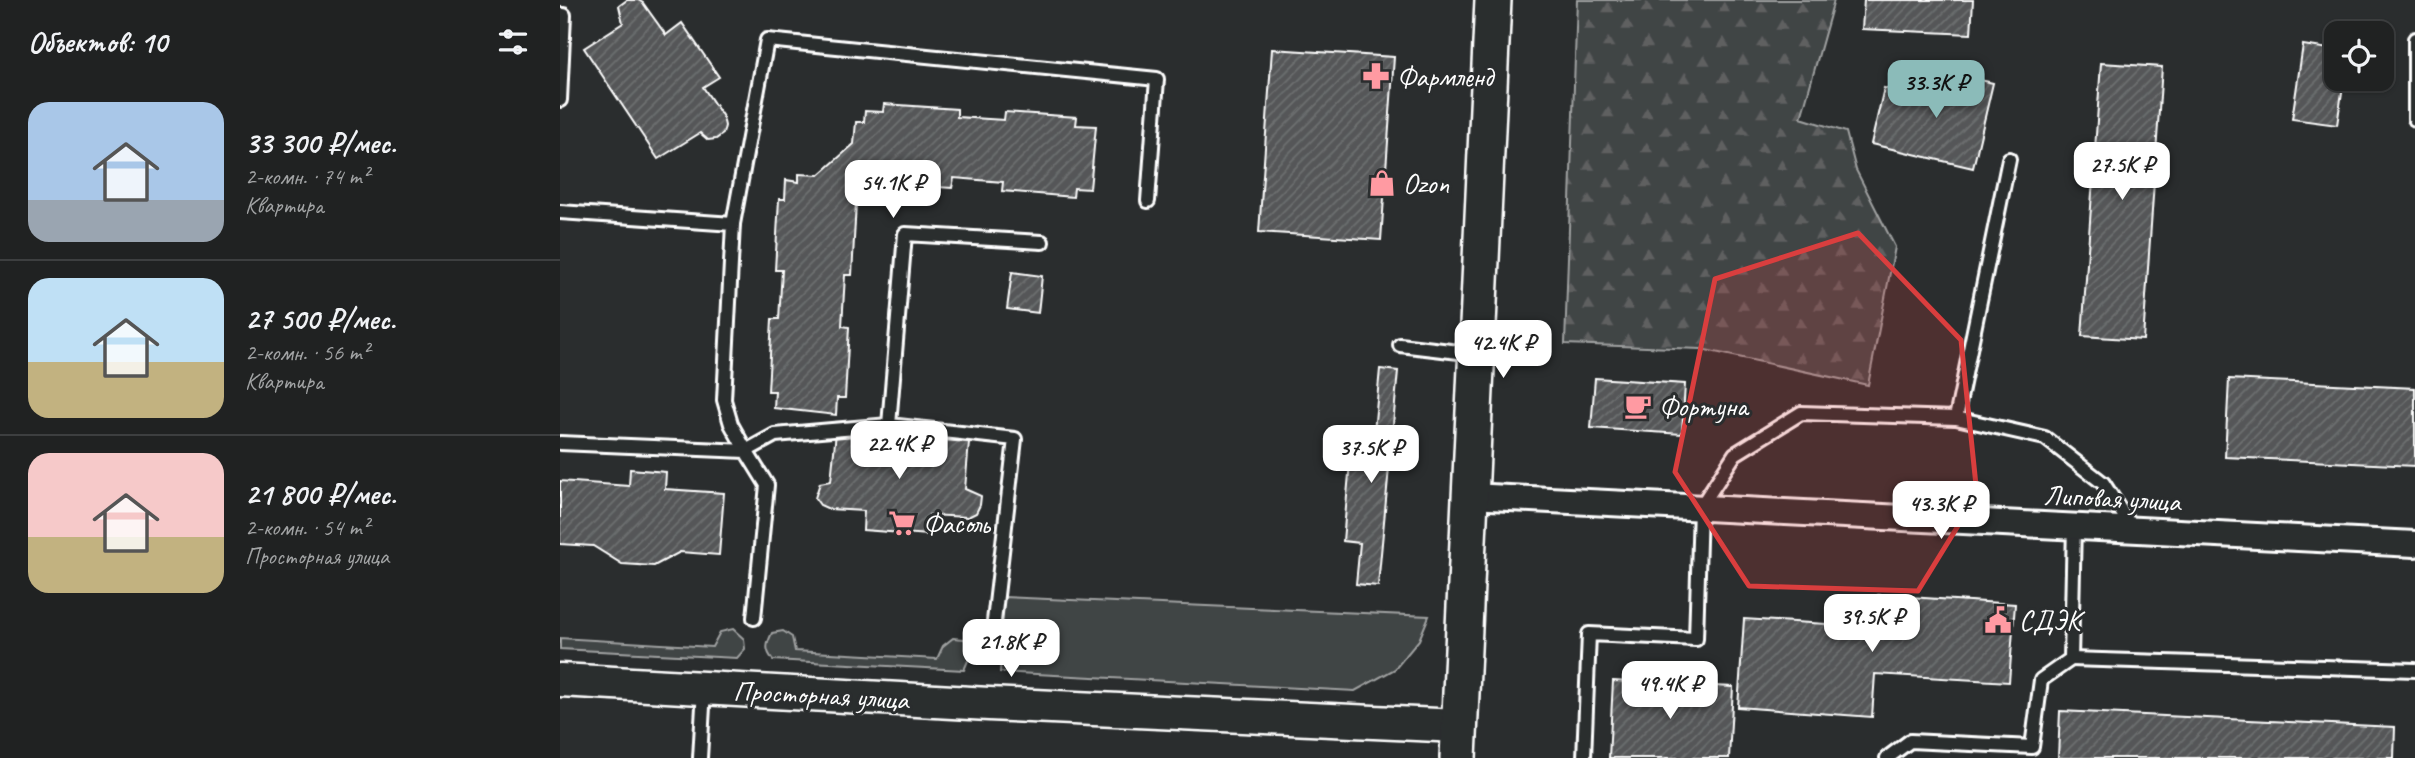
<!DOCTYPE html>
<html lang="ru">
<meta charset="utf-8">
<style>
:root{--surface:#202222;--page:#2d2f2f;--text:#f1f3f6;--muted:#a2a4a5;--line:#3d3f40;--accent:#8bbbb9}
body{margin:0;font-family:Caveat,sans-serif;background:var(--page);color:var(--text);height:100vh;display:flex;flex-direction:column;font-size:26px;white-space:nowrap}
*{box-sizing:border-box;margin:0}
p{font-size:23px;color:var(--muted)}
.icon{flex:none;width:38px;height:38px;fill:none;stroke:currentColor;stroke-width:2;stroke-linecap:round;stroke-linejoin:round}
.map{position:relative;flex:1;overflow:hidden}
.sheet{display:flex;flex-direction:column;background:var(--surface);width:560px}
.sheet>*{flex:none}
.buttons{position:absolute;left:1764px;top:21px;display:grid;gap:14px}
.buttons a{display:grid;place-items:center;width:70px;height:70px;border-radius:14px;background:var(--surface);box-shadow:0 2px 5px #0004,0 0 0 2px var(--line);font-size:35px}
.price{position:absolute;translate:-50% -60px;padding:0 16px;border-radius:14px;background:#fff;color:#222;font-size:23px;line-height:46px;filter:drop-shadow(0 2px 4px #0008)}
.price::after{content:'';position:absolute;left:50%;top:42px;width:21px;height:16px;margin-left:-10px;background:inherit;clip-path:polygon(0 0,100% 0,50% 100%)}
.price.on{background:var(--accent);color:#111}
ul{padding:0;list-style:none}
li{display:flex;align-items:center;gap:21px;height:175px;padding:0 28px}
li+li{border-top:2px solid var(--line)}
li span{display:grid;place-items:center;flex:none;width:196px;height:140px;border-radius:21px;color:#555}
li>.icon{margin-inline-start:auto}
span .icon{width:84px;height:84px;fill:#fffc;stroke-width:1}
li b{font-size:30px}
h2{display:flex;justify-content:space-between;align-items:center;height:84px;padding:0 28px;font-size:30px}
main{display:flex;flex:1;min-height:0}
.map>svg:first-child{display:block}
.green{fill:#414445;stroke:#a0a2a2;stroke-width:2}
.forest{fill:url(#forest-firs);stroke:#a0a2a2;stroke-width:2}
.building{fill:url(#building-hatch);stroke:#fff;stroke-width:2}
.lines{fill:none;stroke-linecap:round;stroke-linejoin:round}
.service-casing{stroke:#fff;stroke-width:18}
.minor-casing{stroke:#fff;stroke-width:30}
.tertiary-casing{stroke:#fff;stroke-width:37}
.secondary-casing{stroke:#fff;stroke-width:40}
.service{stroke:#2a2d2e;stroke-width:12}
.minor{stroke:#2a2d2e;stroke-width:24}
.tertiary{stroke:#2a2d2e;stroke-width:32}
.secondary{stroke:#2a2d2e;stroke-width:35}
.marked{fill:#da3e3e;fill-opacity:0.2;stroke:#da3e3e;stroke-width:5;stroke-linejoin:round}
.labels{text-anchor:middle;dominant-baseline:central;stroke-width:6;stroke-linejoin:round;paint-order:stroke}
.poi-label{font-size:28px;fill:#fff;stroke:#2a2d2e;text-anchor:start}
.street-label{font-size:28px;fill:#fff;stroke:#2a2d2e}
</style>
<main>
<section class="sheet">
<h2>Объектов: 10<svg class="icon" aria-label="filters" viewBox="0 0 24 24"><path d="M4 7h16M4 17h16"/><circle cx="9" cy="7" r="2"/><circle cx="15" cy="17" r="2"/></svg></h2>
<ul>
<li><span style="background:linear-gradient(#a9c7e8 70%,#9aa5b1 0)"><svg class="icon" aria-label="home" viewBox="0 0 24 24"><path d="M3 11l9-7 9 7M6 9v11h12V9"/></svg></span><div><b>33 300 ₽/мес.</b><p>2-комн. · 74 m²</p><p>Квартира</p></div></li>
<li><span style="background:linear-gradient(#bfe0f5 60%,#c2b280 0)"><svg class="icon" aria-label="home" viewBox="0 0 24 24"><path d="M3 11l9-7 9 7M6 9v11h12V9"/></svg></span><div><b>27 500 ₽/мес.</b><p>2-комн. · 56 m²</p><p>Квартира</p></div></li>
<li><span style="background:linear-gradient(#f6c9c9 60%,#c2b280 0)"><svg class="icon" aria-label="home" viewBox="0 0 24 24"><path d="M3 11l9-7 9 7M6 9v11h12V9"/></svg></span><div><b>21 800 ₽/мес.</b><p>2-комн. · 54 m²</p><p>Просторная улица</p></div></li>
</ul>
</section>
<div class="map">
<svg width="1855" height="758" viewBox="0 0 1855 758">
<defs>
<pattern id="forest-firs" width="22" height="20" patternUnits="userSpaceOnUse" patternTransform="scale(1.75)"><rect width="22" height="20" fill="#414445"/><path d="M5 1l3.5 6h-7zM16 11l3.5 6h-7z" fill="#5e6061"/></pattern>
<pattern id="building-hatch" width="6" height="6" patternUnits="userSpaceOnUse" patternTransform="scale(1.75)"><rect width="6" height="6" fill="#555758"/><path d="M-1 1l2-2M0 6l6-6M5 7l2-2" fill="none" stroke="#6e7071"/></pattern>
</defs>
<rect width="100%" height="100%" fill="#2a2d2e"/>
<filter id="ink" filterUnits="userSpaceOnUse"><feTurbulence type="fractalNoise" baseFrequency=".0143" numOctaves="2"/><feDisplacementMap in="SourceGraphic" scale="14" xChannelSelector="R" yChannelSelector="G"/><feConvolveMatrix kernelMatrix="1 2 1 2 8 2 1 2 1" color-interpolation-filters="sRGB"/></filter>
<g filter="url(#ink)">
<g class="green">
<path d="M444,597L869,616L859,640L835,669L795,691L440,672Z"/>
<path d="M173,629L184,639L185,649L177,658L0,649V638L152,647L160,632Z"/>
<path d="M223,631L232,637L235,651L377,659L383,646L393,638L404,639L414,647L404,670L213,660C205,650 206,645 212,633Z"/>
</g>
<path class="forest" d="M1017,0H1274L1241,118L1286,132L1296,170L1335,247L1308,385L1141,349L1005,344Z"/>
<g class="building">
<path d="M67,0H78L83,3L106,35L122,23L159,77L143,87L163,117L165,126L163,134L156,139L148,140L140,133L98,159L24,48L63,23L59,6Z"/>
<path d="M1304,0H1413L1411,34L1302,29Z"/>
<path d="M1743,45L1776,50V79H1784L1777,125L1732,119Z"/>
<path d="M712,49L834,57L821,240L699,232Z"/>
<path d="M1541,63L1602,67L1583,340L1522,336Z"/>
<path d="M1379,70L1433,83L1413,168L1311,144L1324,88L1372,99Z"/>
<path d="M324,104L397,109V117L444,120L445,112L517,117L516,125L536,126L530,189L514,188L513,197L442,191L443,182L394,178L392,188L317,183L296,203L292,275H285L282,326L289,327L285,398H277L276,415L214,408L215,391H208L212,319H219L222,270H215L219,199H225L226,180L239,182V174L259,175L294,144L296,122H304L305,111L323,112Z"/>
<path d="M452,272L482,276L478,313L447,309Z"/>
<path d="M820,369L838,371L818,586L796,584L800,543L783,541L792,440L813,442Z"/>
<path d="M1035,378L1125,384L1122,434L1031,428Z"/>
<path d="M1669,379L1855,388V466L1665,457Z"/>
<path d="M276,432L409,442L405,489L421,496L420,505L416,513L408,517L369,515L368,535L303,530L304,511L269,509L260,505L255,498L260,483L271,481Z"/>
<path d="M70,469L106,472L105,489L164,493L159,555L120,552L94,566L62,564L33,546L0,544V481L69,486Z"/>
<path d="M1318,595L1455,604L1449,682L1315,674L1312,717L1178,707L1184,619L1315,627Z"/>
<path d="M1053,681L1173,687L1169,758H1049Z"/>
<path d="M1500,711L1835,727L1834,758H1498Z"/>
</g>
<g class="lines">
<defs>
<g id="service">
<path d="M0,15H4L0,100"/>
<path d="M1855,39V119"/>
<path d="M0,212L173,224L164,400L171,424L186,451L215,435L329,425"/>
<path d="M173,224L207,40L597,79L588,201"/>
<path d="M840,345L916,354"/>
<path d="M1396,418L1449,159"/>
<path d="M0,443L186,451L207,485L194,618"/>
<path d="M433,630L455,439L329,425L345,234L482,242"/>
<path d="M1511,659L1855,670"/>
<path d="M140,758L144,689"/>
<path d="M1024,758L1029,634L1136,639L1140,508L1175,454L1241,413L1396,418L1485,438L1543,483L1572,528"/>
<path d="M1327,758L1350,741L1472,747L1481,680L1511,659L1514,525"/>
</g>
<path id="minor" d="M910,496L1855,544"/>
<path id="tertiary" d="M0,680L429,704L899,726"/>
<path id="secondary" d="M898,758L933,0"/>
</defs>
<use href="#service" class="service-casing"/>
<use href="#minor" class="minor-casing"/>
<use href="#tertiary" class="tertiary-casing"/>
<use href="#secondary" class="secondary-casing"/>
<use href="#service" class="service"/>
<use href="#minor" class="minor"/>
<use href="#tertiary" class="tertiary"/>
<use href="#secondary" class="secondary"/>
</g>
</g>
<path class="marked" d="M1298,233L1401,340L1417,495L1358,591L1189,586L1115,472L1155,279Z"/>
<defs>
<symbol id="pharmacy-bare" viewBox="-9 -9 18 18"><path d="M-2-6h4v4h4v4h-4v4h-4v-4h-4v-4h4Z" fill="#ff9aa2" stroke="#2a2d2e" stroke-width="2.5" paint-order="stroke"/></symbol>
<symbol id="shop-bare" viewBox="-9 -9 18 18"><path d="M-5-2.5h2.3a2.7 3.5 0 0 1 5.4 0H5L5.5 6h-11ZM-1.5-2.5h3a1.5 2.3 0 0 0-3 0Z" fill="#ff9aa2" stroke="#2a2d2e" stroke-width="2.5" paint-order="stroke"/></symbol>
<symbol id="cafe-bare" viewBox="-9 -9 18 18"><path d="M-5.5-4.5H6V0H3Q3 3.5 0 3.5H-2.5Q-5.5 3.5-5.5 0ZM3-3.2v2h1.7v-2ZM-6 4.5H4V6H-6Z" fill="#ff9aa2" stroke="#2a2d2e" stroke-width="2.5" paint-order="stroke"/></symbol>
<symbol id="supermarket-bare" viewBox="-9 -9 18 18"><path d="M-6-5.5h2.5l.6 2H6L4.5 2H-2.5L-4.4-4H-6ZM-1.5 3.2a1.3 1.3 0 1 0 .1 0ZM3 3.2a1.3 1.3 0 1 0 .1 0Z" fill="#ff9aa2" stroke="#2a2d2e" stroke-width="2.5" paint-order="stroke"/></symbol>
<symbol id="civic-bare" viewBox="-9 -9 18 18"><path d="M-.6-6.5H3V-4.5H.6V-3L4-1V1h2V6H-6V1h2V-1L-.6-3ZM-1.2 2.5V6h2.4V2.5Z" fill="#ff9aa2" stroke="#2a2d2e" stroke-width="2.5" paint-order="stroke"/></symbol>
</defs>
<g fill-rule="evenodd">
<use href="#pharmacy-bare" x="797" y="57" width="38" height="38"/>
<use href="#shop-bare" x="803" y="164" width="38" height="38"/>
<use href="#cafe-bare" x="1059" y="387" width="38" height="38"/>
<use href="#supermarket-bare" x="323" y="504" width="38" height="38"/>
<use href="#civic-bare" x="1419" y="601" width="38" height="38"/>
</g>
<g class="labels">
<g class="poi-label">
<text x="837" y="76">Фармленд</text>
<text x="843" y="183">Ozon</text>
<text x="1099" y="406">Фортуна</text>
<text x="363" y="523">Фасоль</text>
<text x="1459" y="620">СДЭК</text>
</g>
<g class="street-label">
<text transform="translate(1552 498) rotate(3)">Липовая улица</text>
<text transform="translate(261 695) rotate(3)">Просторная улица</text>
</g>
</g>
</svg>
<div class="buttons">
<a><svg class="icon" aria-label="locate" viewBox="0 0 24 24"><circle cx="12" cy="12" r="6"/><path d="M12 2v4M12 18v4M2 12h4M18 12h4"/></svg></a>
</div>
<b class="price on" style="left:1376px;top:120px">33.3K ₽</b>
<b class="price" style="left:1562px;top:202px">27.5K ₽</b>
<b class="price" style="left:333px;top:220px">54.1K ₽</b>
<b class="price" style="left:943px;top:380px">42.4K ₽</b>
<b class="price" style="left:339px;top:481px">22.4K ₽</b>
<b class="price" style="left:811px;top:485px">37.5K ₽</b>
<b class="price" style="left:1381px;top:541px">43.3K ₽</b>
<b class="price" style="left:1312px;top:654px">39.5K ₽</b>
<b class="price" style="left:451px;top:679px">21.8K ₽</b>
<b class="price" style="left:1110px;top:721px">49.4K ₽</b>
</div>
</main>
